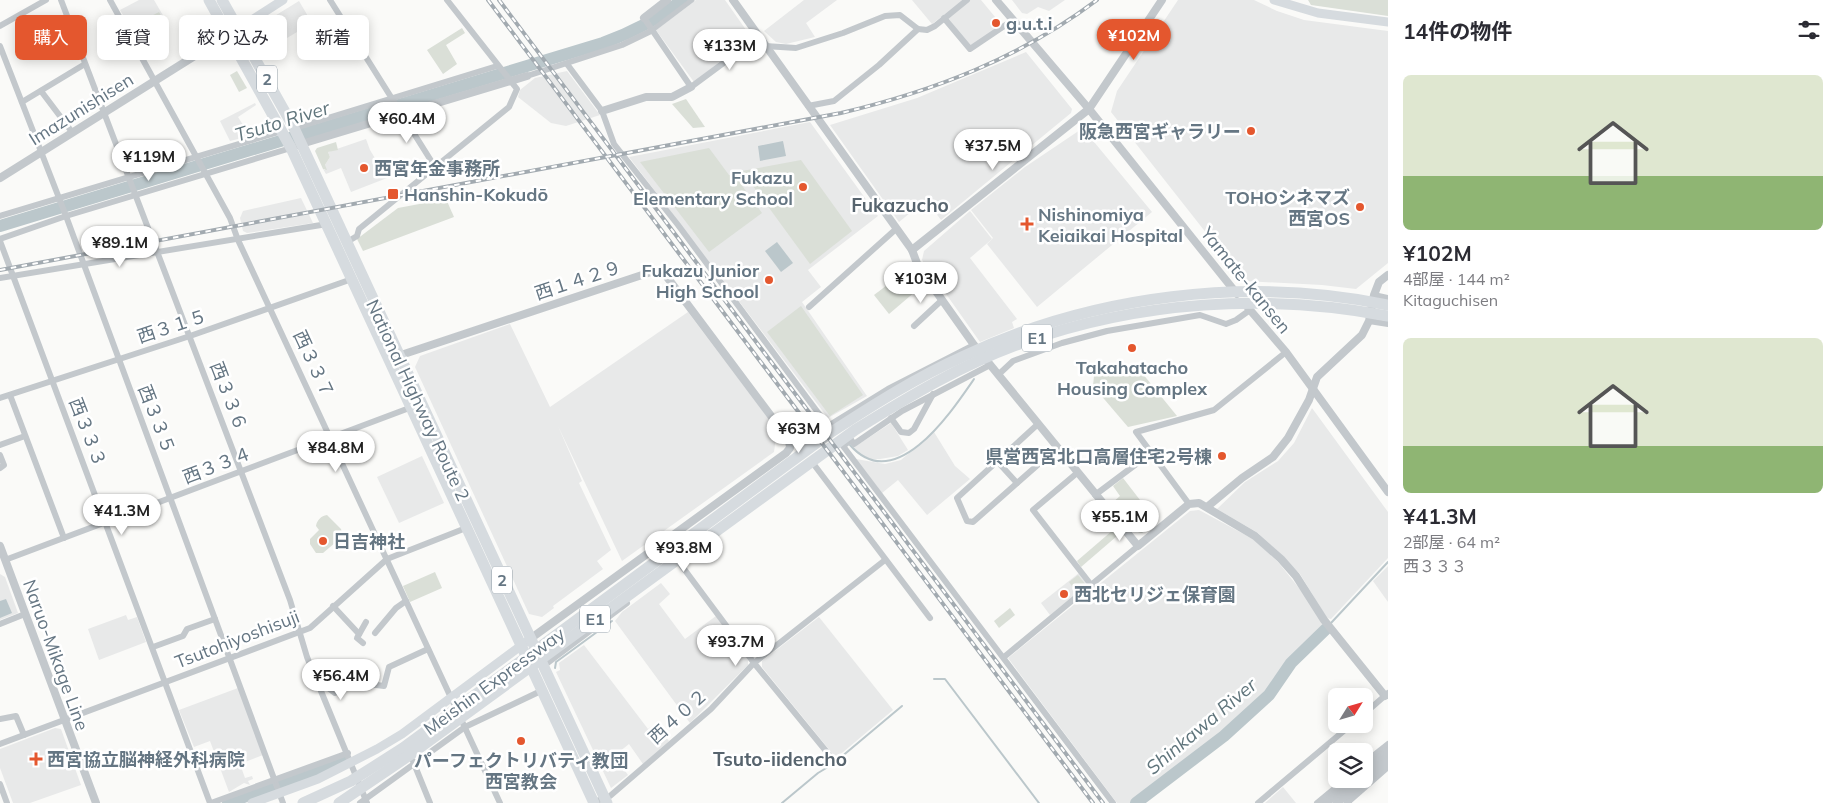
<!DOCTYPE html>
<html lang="ja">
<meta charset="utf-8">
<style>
:root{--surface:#fff;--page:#f2f2f3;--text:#2b2b33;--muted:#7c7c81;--accent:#e4572e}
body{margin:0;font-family:Mulish,"Noto Sans JP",sans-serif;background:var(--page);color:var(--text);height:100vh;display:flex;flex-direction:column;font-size:19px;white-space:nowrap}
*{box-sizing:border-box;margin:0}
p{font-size:16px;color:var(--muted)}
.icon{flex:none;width:28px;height:28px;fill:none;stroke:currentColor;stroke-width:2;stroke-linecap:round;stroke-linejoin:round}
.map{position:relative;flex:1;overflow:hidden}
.panel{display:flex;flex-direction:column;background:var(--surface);width:450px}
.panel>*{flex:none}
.top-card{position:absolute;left:15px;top:15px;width:475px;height:45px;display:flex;gap:10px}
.needle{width:32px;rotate:53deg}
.controls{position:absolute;left:1328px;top:688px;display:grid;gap:10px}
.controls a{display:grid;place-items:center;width:45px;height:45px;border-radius:8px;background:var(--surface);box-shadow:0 2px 12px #0003;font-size:25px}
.price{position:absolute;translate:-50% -42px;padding:0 11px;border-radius:18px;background:#fff;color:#222;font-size:16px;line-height:32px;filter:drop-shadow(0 1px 2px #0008)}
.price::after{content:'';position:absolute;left:50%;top:30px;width:15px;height:11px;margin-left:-8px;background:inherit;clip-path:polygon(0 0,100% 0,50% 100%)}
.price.active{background:var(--accent);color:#fff}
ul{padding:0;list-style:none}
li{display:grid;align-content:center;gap:10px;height:265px;padding:0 15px}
li span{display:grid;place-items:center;height:155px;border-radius:8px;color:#555}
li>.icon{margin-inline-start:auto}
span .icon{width:90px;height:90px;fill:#fffc;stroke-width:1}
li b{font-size:21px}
h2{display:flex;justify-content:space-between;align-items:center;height:60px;padding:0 15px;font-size:21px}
.tag{padding:0 18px;border-radius:8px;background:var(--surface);box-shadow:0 2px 12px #0003;font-size:18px;line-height:45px}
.tag.active{background:var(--accent);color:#fff}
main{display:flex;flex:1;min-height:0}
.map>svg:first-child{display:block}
.built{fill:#e8e9e9}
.green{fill:#dadfd7}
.water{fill:#bbc7cb}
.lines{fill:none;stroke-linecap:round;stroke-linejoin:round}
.stream{stroke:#bbc7cb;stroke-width:2}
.river{stroke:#bbc7cb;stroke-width:12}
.pedestrian{stroke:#c3c8cc;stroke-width:5}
.minor{stroke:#c3c8cc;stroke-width:6}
.tertiary{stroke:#c3c8cc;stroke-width:8}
.secondary{stroke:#d6dbdf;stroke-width:9}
.trunk{stroke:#d6dbdf;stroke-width:11}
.motorway{stroke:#d6dbdf;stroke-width:11}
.rail-casing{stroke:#a2aab0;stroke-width:4}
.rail{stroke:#fff;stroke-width:2;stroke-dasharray:5.5;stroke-linecap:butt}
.poi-dot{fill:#e4572e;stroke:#fff;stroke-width:2}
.labels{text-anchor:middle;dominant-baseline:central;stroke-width:5;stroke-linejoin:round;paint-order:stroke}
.shield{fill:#fff;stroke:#939fa8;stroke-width:1}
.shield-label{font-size:16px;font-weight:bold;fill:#657683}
.poi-label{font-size:18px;font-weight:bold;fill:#657683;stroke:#fff;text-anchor:start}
.street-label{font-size:18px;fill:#657683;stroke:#fff}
.water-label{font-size:19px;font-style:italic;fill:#60757c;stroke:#fff}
.neighbourhood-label{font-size:19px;font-weight:bold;fill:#57646e;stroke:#fff}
</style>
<main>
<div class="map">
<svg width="1388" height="803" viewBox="0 0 1388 803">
<rect width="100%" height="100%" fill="#fafaf8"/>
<g class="built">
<path d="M139,0H154L168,24L138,41L120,10Z"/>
<path d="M696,0H725L751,37L694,82L656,30Z"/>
<path d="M804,0H837L806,23L815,37L786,44L776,42L764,31Z"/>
<path d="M912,0H981L1000,23V26L970,46L945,14L932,24Z"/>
<path d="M1012,0H1065L1049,11L1038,7L1027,14L1022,13Z"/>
<path d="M1178,0H1254L1277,11L1304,20L1388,31V263L1356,289L1322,285L1244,281L1111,112L1117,91Z"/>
<path d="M299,1L312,23L287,38L273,17Z"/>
<path d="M1026,52L1072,109L1071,113L941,220L926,200L899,222L830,125L917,98Z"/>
<path d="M567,71L600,115L566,126L551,123L518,97L520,90L535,78Z"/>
<path d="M255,103L256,105L238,117L250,136L230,141L220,121Z"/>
<path d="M810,122L878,216L808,270L821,287L802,302L867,396L828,418L629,157Z"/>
<path d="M1080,130L1085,131L1152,212L1037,307L987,244L993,238L971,210L1025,167Z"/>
<path d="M366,139L370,150L387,178L351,192L341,168L326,174L323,169L325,170V165L330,157L328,152Z"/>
<path d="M301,198L313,223L247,233L243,231L240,218L243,211Z"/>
<path d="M970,211L992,239L970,258L1017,319L1012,322L1014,328L980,342L922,260L924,251Z"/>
<path d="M688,312L777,430L774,452L622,561L558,426L582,481L579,483L611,550L597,561L603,569L553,606L554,608L542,617L529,614L415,367L420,356L510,324L550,407Z"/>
<path d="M1312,408L1388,512V558L1331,619L1327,618L1300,574L1283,556L1258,533L1217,509L1245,482L1278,461L1294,443Z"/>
<path d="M891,423L908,450L898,456L880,459H868L858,454L853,448Z"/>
<path d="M934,432L955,466L970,479L927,515L898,480L882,493L856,459L885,464L901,460Z"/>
<path d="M422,456L444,503L399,523L377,477Z"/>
<path d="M1199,510L1253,539L1278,562L1311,603L1324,627L1290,662L1267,694L1223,733L1131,803H1117L1008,658L1190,511Z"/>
<path d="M1388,566V602L1373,581Z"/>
<path d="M1079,573L1087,583L1086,586L1050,615L1041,603Z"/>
<path d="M0,574L5,577L18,613L0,620Z"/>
<path d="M661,583L670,594L659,604L685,639L716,616L748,660V665L690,723L615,621L622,612Z"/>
<path d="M126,615L128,620L137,617L146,642L99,660L88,629Z"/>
<path d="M819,617L893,710L836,758L762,667V661Z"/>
<path d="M584,645L648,729L655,724L669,741L643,764L629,744L614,756L628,775L611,788L556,672L560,670L559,663Z"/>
<path d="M238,688L263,755L240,764L245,778L252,776L253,779L248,781L250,785L244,783L229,792L210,741L194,747L179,710Z"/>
<path d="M55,728L61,729L81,785L30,803H13L0,768V749Z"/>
<path d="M1283,787L1296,803H1265Z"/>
</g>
<g class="green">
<path d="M1308,0H1388V16L1311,5Z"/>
<path d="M159,12L166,24L139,39L132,26Z"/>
<path d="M462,28L465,33L446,45L457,64L443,74L427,50Z"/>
<path d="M237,71L247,88L239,92L230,75Z"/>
<path d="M686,99L705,127L693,128L672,104Z"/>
<path d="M336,142L338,150L328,152L330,157L325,165L327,170L323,169L315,151L317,148Z"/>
<path d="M709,148L729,175L735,176L762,213L709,252L640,162Z"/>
<path d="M801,160L852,231L810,264L742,171Z"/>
<path d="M446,199L454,217L363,251L357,239L398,208Z"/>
<path d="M911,267L923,285L889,314L874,295Z"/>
<path d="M801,306L863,395L830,416L767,332Z"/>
<path d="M1138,368L1177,416L1128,427L1093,386L1094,376Z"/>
<path d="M1123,478L1157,522L1142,533C1129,532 1119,513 1111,504L1120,496L1113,486Z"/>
<path d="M327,515L341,529L343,536L323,553H316L310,544V539L319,530L316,526C317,520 321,516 327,515Z"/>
<path d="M1113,530L1117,536L1081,567L1077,561Z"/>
<path d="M435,572L442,588L410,602L403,586Z"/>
<path d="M1078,575L1086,585L1076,592L1069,582Z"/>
<path d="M1010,608L1015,615L999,628L994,621Z"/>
</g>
<g class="water">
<path d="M783,141L786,156L760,161L758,146Z"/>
<path d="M777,242L793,263L781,272L765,251Z"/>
<path d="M6,599L12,613L0,618V601Z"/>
</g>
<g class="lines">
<g class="stream">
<path d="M850,445C895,496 950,414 974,379"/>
<path d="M1331,623L1388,562"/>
<path d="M555,668L556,662L612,621"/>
<path d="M934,679H945L1039,803"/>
<path d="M840,758L902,706"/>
<path d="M782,803L818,773L833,764"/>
</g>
<g class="river">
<path d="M0,226L603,43C633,32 657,20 682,0"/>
<path d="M228,803L344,759"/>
<path d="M1136,803L1224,736L1269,695L1291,663L1326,629"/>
</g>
<path class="pedestrian" d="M651,31L692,0"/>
<g class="minor">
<path d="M61,0L290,600L307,657L367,803"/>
<path d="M110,0L230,218L238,240L500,803"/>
<path d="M330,0L435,167"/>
<path d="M644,18L691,87L741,50L765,46L796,48L843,33L885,16L900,15L918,29L927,30L935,26L967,0"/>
<path d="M944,18L970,49L1013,20"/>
<path d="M0,26L46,0"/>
<path d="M0,46L66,216L283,803"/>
<path d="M567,64L602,111L614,144L678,225L828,426L888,389L974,345"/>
<path d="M527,76L622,45L651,31"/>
<path d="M41,91L72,132"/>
<path d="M22,102L85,64"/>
<path d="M808,106L834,101L879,65L918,29"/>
<path d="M292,129L497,66"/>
<path d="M0,216L282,131"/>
<path d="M0,239L66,216L291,148"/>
<path d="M0,241L210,803"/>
<path d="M347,242L357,236L359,229L509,107L517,89L447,0"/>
<path d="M0,278L327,224"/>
<path d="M1374,295L1388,298"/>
<path d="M809,307L896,229"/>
<path d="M1369,321L1388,324"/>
<path d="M914,326L942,300"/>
<path d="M998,375L1013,361L1062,343L1107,331L1200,315L1226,324L1236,320L1250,310"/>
<path d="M10,395L64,538"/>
<path d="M0,398L190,336L352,279"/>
<path d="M891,418L901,432L909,433L914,429L933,394"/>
<path d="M1038,424L957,498L967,521L973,522L1057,448"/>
<path d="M849,437L854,444L902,411L990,365"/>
<path d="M851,440L843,446L1113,803"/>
<path d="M0,445L25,436"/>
<path d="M0,455L4,465L0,468"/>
<path d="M997,461L1017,483"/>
<path d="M810,463L812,462L930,618"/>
<path d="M1077,473L1033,510L1092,586"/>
<path d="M1095,495L1151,453"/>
<path d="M1189,504L1136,432L1214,410L1286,352"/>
<path d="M664,542L754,663L835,762L841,763"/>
<path d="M5,560L412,407"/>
<path d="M333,606L359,634"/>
<path d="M0,624L25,614"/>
<path d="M375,633L396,608L406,601"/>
<path d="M363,643L357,638L366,622"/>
<path d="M153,647L183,636L187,629L215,619"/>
<path d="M1004,657L1138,546"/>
<path d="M542,667L627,603"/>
<path d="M319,681L335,693L359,673L369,684L384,686L389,667L428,649"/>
<path d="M1364,714L1388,693"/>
<path d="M0,719L16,716L24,735"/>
<path d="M0,744L310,628L387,559L466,528"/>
<path d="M413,761L430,803"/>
<path d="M1364,763L1388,744"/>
<path d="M0,784L7,803"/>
<path d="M211,803L348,753"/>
<path d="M360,803L465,727L543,690"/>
<path d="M591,803L610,796L711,709L754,663L885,560"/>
<path d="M1258,803L1352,724"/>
<path d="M1317,803L1346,779"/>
<path d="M1347,803L1388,767"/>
</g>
<g class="tertiary">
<path d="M733,0L912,250L918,266L974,345L1138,546L1189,504L1199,503L1255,536L1281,559L1296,576L1324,620L1385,696"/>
<path d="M996,0L1089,109L1237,294"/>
<path d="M644,18L667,0"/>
<path d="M602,111L646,97H672L691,87"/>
<path d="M298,145L527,76"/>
<path d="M0,178L228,35"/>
<path d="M912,250L1089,109L1162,0"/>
<path d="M1244,303L1286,352L1388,492"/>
<path d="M395,357L651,272H662L667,277L789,440L790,448L786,453L530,639"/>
<path d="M1207,507L1242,478L1273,457L1288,438L1309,400L1317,377L1362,335L1369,321L1374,295L1379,282L1388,275"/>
<path d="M0,546L96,803"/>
<path d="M1364,771L1388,751"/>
<path d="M1348,802V803"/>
<path d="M1326,803L1355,779"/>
<path d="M1337,803L1388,760"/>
</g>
<g class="secondary">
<path d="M1274,0L1318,13L1388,22"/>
<path d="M233,32L283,0"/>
<path d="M252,803L318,779L377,749L402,734L530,639"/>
</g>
<g class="trunk">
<path d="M209,0L291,148L594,803"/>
<path d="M222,0L294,128L607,803"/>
</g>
<g class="motorway">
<path d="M303,803L351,781L403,748L830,433C873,405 917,377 964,356C1093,295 1248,276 1388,305"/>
<path d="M339,803L407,757L855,430C908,397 963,364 1022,343C1139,301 1267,293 1388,316"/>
</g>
<defs>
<g id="rail">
<path d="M488,0L1093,803"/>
<path d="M499,0L1103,803"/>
<path d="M0,270L841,113C934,91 1020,58 1097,0"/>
</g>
</defs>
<use href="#rail" class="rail-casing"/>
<use href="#rail" class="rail"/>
</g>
<g class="poi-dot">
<circle cx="996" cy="23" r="5"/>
<circle cx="1251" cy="131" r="5"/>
<circle cx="364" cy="168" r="5"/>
<circle cx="803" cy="187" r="5"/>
<rect x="387" y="188" width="12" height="12" rx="2.5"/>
<circle cx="1360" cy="207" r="5"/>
<path d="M1024.5 216.5h5v5h5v5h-5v5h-5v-5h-5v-5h5z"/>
<circle cx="769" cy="280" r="5"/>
<circle cx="1132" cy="348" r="5"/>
<circle cx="1222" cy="456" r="5"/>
<circle cx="323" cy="541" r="5"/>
<circle cx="1064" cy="594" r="5"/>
<circle cx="521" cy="741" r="5"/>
<path d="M33.5 751.5h5v5h5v5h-5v5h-5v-5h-5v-5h5z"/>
</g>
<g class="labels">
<g class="shield">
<rect x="257" y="65.5" width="20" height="27" rx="4"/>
<rect x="1022" y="324.5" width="30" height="27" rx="4"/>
<rect x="492" y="566.5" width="20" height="27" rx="4"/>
<rect x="580" y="605.5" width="30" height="27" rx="4"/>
</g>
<g class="shield-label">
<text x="267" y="79">2</text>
<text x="1037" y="338">E1</text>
<text x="502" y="580">2</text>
<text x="595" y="619">E1</text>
</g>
<g class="poi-label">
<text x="1006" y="23">g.u.t.i</text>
<text x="1241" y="131" text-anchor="end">阪急西宮ギャラリー</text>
<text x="374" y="168">西宮年金事務所</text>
<text x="793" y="177" text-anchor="end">Fukazu<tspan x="793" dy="21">Elementary School</tspan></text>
<text x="404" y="194">Hanshin-Kokudō</text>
<text x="1350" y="197" text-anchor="end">TOHOシネマズ<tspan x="1350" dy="21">西宮OS</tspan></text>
<text x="1038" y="214">Nishinomiya<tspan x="1038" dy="21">Keiaikai Hospital</tspan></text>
<text x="759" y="270" text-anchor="end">Fukazu Junior<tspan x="759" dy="21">High School</tspan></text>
<text x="1132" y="367" text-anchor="middle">Takahatacho<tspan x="1132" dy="21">Housing Complex</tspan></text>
<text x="1212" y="456" text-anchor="end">県営西宮北口高層住宅2号棟</text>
<text x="333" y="541">日吉神社</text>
<text x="1074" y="594">西北セリジェ保育園</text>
<text x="47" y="759">西宮協立脳神経外科病院</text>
<text x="521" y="760" text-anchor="middle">パーフェクトリバティ教団<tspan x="521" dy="21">西宮教会</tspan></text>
</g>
<g class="street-label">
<text transform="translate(81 109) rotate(-32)">Imazunishisen</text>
<text transform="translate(578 280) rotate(-18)">西１４２９</text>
<text transform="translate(1246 280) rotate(51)">Yamate-kansen</text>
<text transform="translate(172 326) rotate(-18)">西３１５</text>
<text transform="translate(314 364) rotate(65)">西３３７</text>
<text transform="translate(229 396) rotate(69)">西３３６</text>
<text transform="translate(418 400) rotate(65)">National Highway Route 2</text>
<text transform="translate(157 419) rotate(69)">西３３５</text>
<text transform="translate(88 432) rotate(69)">西３３３</text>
<text transform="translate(217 465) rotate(-21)">西３３４</text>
<text transform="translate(237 639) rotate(-21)">Tsutohiyoshisuji</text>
<text transform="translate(56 655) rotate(70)">Naruo-Mikage Line</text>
<text transform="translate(494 681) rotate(-36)">Meishin Expressway</text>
<text transform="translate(678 716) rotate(-42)">西４０２</text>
</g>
<g class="water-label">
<text transform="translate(282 121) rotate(-17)">Tsuto River</text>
<text transform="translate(1201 726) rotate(-40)">Shinkawa River</text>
</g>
<g class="neighbourhood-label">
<text x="900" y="205">Fukazucho</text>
<text x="780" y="759">Tsuto-iidencho</text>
</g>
</g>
</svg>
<div class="controls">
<a><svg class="needle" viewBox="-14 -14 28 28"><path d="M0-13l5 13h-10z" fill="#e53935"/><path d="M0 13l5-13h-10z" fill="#7c7c81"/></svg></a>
<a><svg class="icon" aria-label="layers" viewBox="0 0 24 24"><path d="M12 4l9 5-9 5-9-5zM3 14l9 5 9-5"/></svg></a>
</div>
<b class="price active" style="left:1134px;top:61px">¥102M</b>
<b class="price" style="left:730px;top:71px">¥133M</b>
<b class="price" style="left:407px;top:144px">¥60.4M</b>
<b class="price" style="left:993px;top:171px">¥37.5M</b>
<b class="price" style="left:149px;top:182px">¥119M</b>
<b class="price" style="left:120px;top:268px">¥89.1M</b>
<b class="price" style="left:921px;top:304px">¥103M</b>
<b class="price" style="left:799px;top:454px">¥63M</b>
<b class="price" style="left:336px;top:473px">¥84.8M</b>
<b class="price" style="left:122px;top:536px">¥41.3M</b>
<b class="price" style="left:1120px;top:542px">¥55.1M</b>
<b class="price" style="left:684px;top:573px">¥93.8M</b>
<b class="price" style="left:736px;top:667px">¥93.7M</b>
<b class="price" style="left:341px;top:701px">¥56.4M</b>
<div class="top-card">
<a class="tag active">購入</a>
<a class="tag">賃貸</a>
<a class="tag">絞り込み</a>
<a class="tag">新着</a>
</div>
</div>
<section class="panel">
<h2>14件の物件<svg class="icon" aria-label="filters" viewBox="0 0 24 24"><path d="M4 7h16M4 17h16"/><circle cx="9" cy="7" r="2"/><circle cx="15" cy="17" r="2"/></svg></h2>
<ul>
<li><span style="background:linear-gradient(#dfe7d0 65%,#8fb573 0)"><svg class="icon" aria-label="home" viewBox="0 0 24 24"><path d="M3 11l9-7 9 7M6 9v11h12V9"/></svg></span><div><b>¥102M</b><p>4部屋 · 144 m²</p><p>Kitaguchisen</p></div></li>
<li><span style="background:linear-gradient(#dfe7d0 70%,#8fb573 0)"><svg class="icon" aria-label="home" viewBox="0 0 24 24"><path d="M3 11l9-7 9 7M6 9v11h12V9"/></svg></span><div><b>¥41.3M</b><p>2部屋 · 64 m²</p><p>西３３３</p></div></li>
</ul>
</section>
</main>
